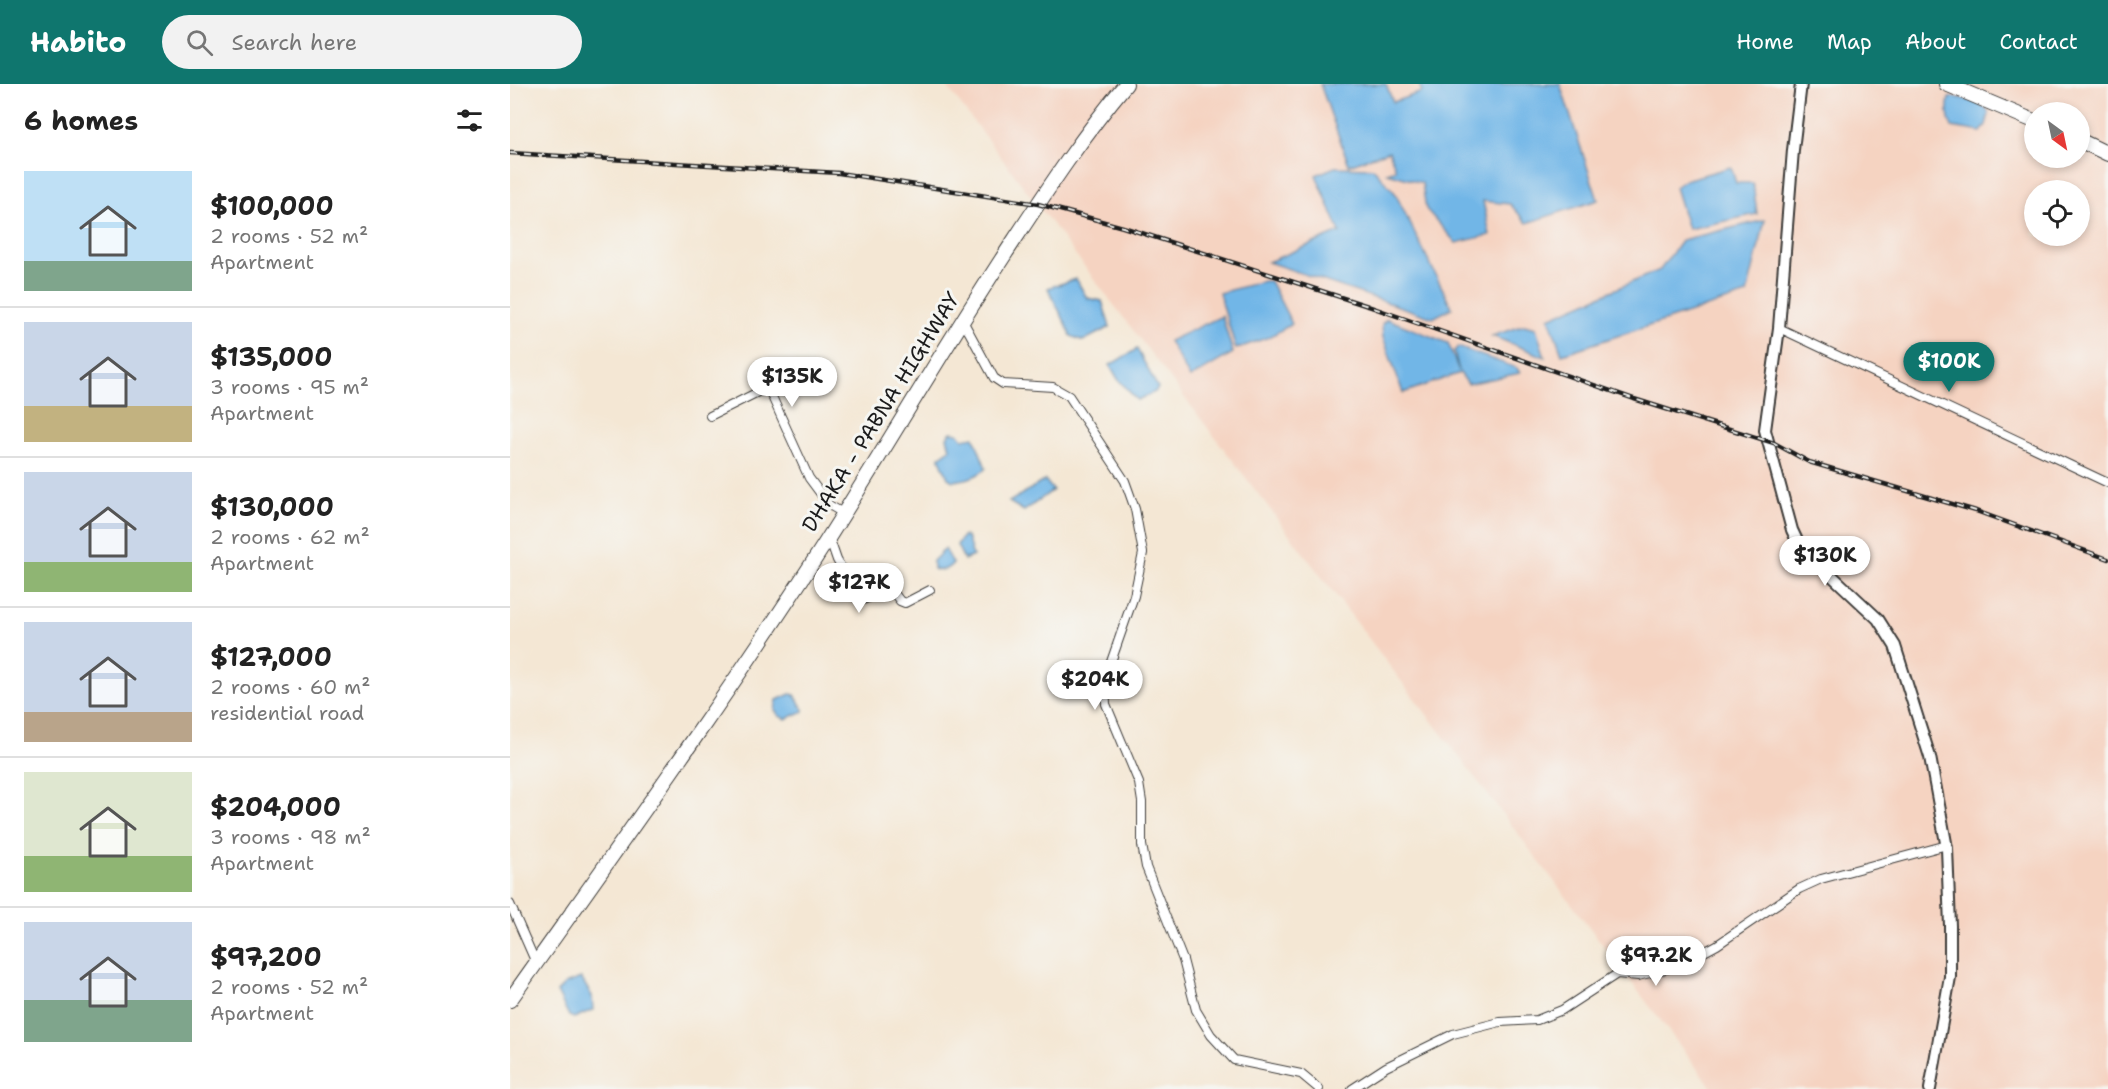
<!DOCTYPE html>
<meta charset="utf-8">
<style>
:root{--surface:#fff;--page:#f2f2f2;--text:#222;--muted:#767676;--line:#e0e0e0;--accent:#0f766e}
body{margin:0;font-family:"Shantell Sans",sans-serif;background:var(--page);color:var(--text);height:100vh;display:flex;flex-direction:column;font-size:22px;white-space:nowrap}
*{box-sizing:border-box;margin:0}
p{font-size:20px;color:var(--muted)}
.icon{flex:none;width:33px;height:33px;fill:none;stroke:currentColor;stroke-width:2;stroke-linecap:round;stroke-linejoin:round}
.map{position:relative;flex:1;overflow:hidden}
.side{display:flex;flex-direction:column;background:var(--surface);width:510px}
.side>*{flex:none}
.needle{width:39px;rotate:147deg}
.tools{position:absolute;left:1514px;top:18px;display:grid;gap:12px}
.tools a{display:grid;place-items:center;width:66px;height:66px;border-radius:50%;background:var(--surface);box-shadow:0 3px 9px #0003;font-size:30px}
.price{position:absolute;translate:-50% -51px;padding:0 14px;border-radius:21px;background:#fff;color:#222;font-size:20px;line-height:39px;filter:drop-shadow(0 2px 3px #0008)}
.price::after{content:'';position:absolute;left:50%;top:36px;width:18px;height:14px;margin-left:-9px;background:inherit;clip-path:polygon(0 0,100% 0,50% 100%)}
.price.selected{background:var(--accent);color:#fff}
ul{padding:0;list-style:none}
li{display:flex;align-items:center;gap:18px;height:150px;padding:0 24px}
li+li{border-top:2px solid var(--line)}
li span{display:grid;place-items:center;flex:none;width:168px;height:120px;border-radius:0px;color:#555}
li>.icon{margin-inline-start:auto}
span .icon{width:72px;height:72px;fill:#fffc;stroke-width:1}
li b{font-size:26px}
h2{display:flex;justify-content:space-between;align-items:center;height:72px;padding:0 24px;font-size:26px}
header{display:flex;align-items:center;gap:36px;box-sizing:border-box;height:84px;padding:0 30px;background:var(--accent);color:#fff}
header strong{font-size:28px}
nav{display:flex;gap:33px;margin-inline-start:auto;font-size:21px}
.search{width:420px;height:54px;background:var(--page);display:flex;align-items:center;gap:15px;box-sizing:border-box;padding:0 21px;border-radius:33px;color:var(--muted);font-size:22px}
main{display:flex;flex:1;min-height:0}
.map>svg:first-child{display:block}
.built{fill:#f5d3c1;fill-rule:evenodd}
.water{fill:#71b6e7;stroke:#466982;stroke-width:1.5}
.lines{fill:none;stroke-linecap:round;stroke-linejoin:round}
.street-casing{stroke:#3c3a38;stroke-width:10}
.secondary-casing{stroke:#3c3a38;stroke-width:14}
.highway-casing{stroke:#3c3a38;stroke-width:16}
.street{stroke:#fff;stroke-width:8}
.secondary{stroke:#fff;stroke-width:10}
.highway{stroke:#fff;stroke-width:14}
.rail-casing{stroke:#1c1c1c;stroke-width:4.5}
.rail{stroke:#f6f6f2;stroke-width:2;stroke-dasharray:7;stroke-linecap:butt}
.labels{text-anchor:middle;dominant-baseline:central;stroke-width:6;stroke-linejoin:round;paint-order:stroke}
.street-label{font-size:21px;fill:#1c1c1c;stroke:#f6f6f2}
</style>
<header>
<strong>Habito</strong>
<div class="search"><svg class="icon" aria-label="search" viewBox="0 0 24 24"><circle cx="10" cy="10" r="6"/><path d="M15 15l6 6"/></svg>Search here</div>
<nav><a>Home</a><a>Map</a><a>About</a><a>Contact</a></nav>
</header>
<main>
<section class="side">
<h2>6 homes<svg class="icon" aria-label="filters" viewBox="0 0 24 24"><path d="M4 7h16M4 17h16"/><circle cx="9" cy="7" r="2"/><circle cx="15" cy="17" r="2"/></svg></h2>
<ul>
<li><span style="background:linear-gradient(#bfe0f5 75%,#7fa58c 0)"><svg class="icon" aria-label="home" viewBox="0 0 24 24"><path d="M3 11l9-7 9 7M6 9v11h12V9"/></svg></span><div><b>$100,000</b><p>2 rooms · 52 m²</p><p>Apartment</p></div></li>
<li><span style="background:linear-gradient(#c9d6e8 70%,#c2b280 0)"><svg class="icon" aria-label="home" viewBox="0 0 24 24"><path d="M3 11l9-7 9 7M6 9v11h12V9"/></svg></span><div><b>$135,000</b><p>3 rooms · 95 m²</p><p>Apartment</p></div></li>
<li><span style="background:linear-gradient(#c9d6e8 75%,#8fb573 0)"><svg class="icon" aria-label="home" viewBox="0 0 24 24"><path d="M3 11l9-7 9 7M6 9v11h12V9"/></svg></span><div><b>$130,000</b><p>2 rooms · 62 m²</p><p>Apartment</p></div></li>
<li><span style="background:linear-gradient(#c9d6e8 75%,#b9a48a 0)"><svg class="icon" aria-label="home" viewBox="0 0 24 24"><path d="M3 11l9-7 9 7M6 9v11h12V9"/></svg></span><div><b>$127,000</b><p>2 rooms · 60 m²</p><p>residential road</p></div></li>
<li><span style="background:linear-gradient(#dfe7d0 70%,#8fb573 0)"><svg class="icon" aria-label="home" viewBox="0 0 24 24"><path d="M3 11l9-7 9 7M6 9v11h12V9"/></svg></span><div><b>$204,000</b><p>3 rooms · 98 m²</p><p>Apartment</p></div></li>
<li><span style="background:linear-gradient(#c9d6e8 65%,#7fa58c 0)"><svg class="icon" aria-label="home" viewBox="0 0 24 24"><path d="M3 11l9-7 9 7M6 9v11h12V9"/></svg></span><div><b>$97,200</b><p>2 rooms · 52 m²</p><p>Apartment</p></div></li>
</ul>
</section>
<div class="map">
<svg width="1598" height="1005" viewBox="0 0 1598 1005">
<rect width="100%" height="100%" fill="#f6f6f2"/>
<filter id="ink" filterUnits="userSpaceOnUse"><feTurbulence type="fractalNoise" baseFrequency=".0167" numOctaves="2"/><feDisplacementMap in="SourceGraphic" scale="12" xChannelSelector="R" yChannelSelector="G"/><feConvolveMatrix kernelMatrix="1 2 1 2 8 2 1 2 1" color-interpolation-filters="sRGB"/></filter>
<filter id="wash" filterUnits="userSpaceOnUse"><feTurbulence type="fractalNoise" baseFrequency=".008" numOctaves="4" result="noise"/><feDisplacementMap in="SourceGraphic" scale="24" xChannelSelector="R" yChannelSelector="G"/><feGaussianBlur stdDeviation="1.35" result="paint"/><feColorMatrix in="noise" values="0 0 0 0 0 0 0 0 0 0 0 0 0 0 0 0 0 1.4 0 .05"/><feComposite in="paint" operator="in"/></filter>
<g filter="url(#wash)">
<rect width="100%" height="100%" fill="#f4e7d4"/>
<path class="built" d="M435,0H1598V1005H1203ZM1524,28H1569V74H1524ZM1524,106H1569V152H1524Z"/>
<g class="water">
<path d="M810,0H876L883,18L912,8L909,0H1050L1088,116L1017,139L1000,120L973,117L980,151L946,159L916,125L912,99L877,89L886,86L879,67L839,81Z"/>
<path d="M1445,13C1458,15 1474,18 1479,30L1476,41L1471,48L1442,43C1437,33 1437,25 1439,14Z"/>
<path d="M825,83L863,84L885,109L942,224L923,234L758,178L830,148L806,91Z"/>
<path d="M1221,83L1226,99H1243L1247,130L1178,145L1165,103L1175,96Z"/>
<path d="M1255,136L1237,210L1052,270L1039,234L1150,186L1172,156Z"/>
<path d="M566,195L577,214L592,217L600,243L573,257L561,252C555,235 545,221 538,204Z"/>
<path d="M754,197H760L782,240L759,253L726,265L709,209Z"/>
<path d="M712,232L723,269L680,294L659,257Z"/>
<path d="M877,235L938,259L949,287L944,267L948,263L1007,284L1010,289L958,300L950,289L893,309L873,253L872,240Z"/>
<path d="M1014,241L1026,244L1035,273L982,252Z"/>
<path d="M627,265L648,304L645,308L627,316L608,295L600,281Z"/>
<path d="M441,348L448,349L453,355L464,353L476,384C468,393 454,396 443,397L438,394L429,373L440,365L437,353Z"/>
<path d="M535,396L543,406L514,427L499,418Z"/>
<path d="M453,452L457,453L463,472L454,476L447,461Z"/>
<path d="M435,465L443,479C438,485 431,488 423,485V477Z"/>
<path d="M280,610L285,611L294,627L276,635L269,632L265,626L267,616Z"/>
<path d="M71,894L82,912L83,926L64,934L59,932L47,908L55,900Z"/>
</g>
</g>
<g filter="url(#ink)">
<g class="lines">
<defs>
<g id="street">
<path d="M452,235L484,294L493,300L543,303L559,312L615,397L625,425L633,469L624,512L595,595L596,620L629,699L632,718V761L636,783L673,876L686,926L701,951L724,976L791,990L809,1005"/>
<path d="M1269,244L1598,399"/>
<path d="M200,332L248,308L259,306L299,394L319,421L333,429"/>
<path d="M319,453L327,476L350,517L381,505L390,517L395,519L420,506"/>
<path d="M0,820L26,879"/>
<path d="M842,1005L876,983L943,950L990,938L1027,936L1052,926L1107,890L1128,892L1168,882L1207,861L1289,805L1311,795L1437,761"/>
</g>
<path id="secondary" d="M1291,0L1283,66L1269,244L1255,346L1282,446L1289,461L1368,535L1385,562L1420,673L1437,764L1440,842V893L1420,1005"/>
<g id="highway">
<path d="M1436,0L1524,37"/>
<path d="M1569,56L1598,70"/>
<path d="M0,916C106,766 213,618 312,464C377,362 437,258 503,158C539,103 574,50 616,0"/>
</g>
</defs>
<use href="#street" class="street-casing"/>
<use href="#secondary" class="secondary-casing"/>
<use href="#highway" class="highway-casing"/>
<use href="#street" class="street"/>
<use href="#secondary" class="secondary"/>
<use href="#highway" class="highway"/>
<defs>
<path id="rail" d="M0,69L329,89L528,120L613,143L858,222L1124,315L1264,359L1299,378L1466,427L1598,475"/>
</defs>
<use href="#rail" class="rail-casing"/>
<use href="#rail" class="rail"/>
</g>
</g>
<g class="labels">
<g class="street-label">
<text transform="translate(371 328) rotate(-58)">DHAKA - PABNA HIGHWAY</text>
</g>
</g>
</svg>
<div class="tools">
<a><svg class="needle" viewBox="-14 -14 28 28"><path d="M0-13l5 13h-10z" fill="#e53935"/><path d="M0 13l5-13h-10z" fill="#767676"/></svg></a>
<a><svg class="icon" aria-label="locate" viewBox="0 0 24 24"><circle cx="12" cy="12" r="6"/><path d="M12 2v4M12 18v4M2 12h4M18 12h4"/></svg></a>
</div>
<b class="price selected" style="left:1439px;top:309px">$100K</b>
<b class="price" style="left:282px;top:324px">$135K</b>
<b class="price" style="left:1315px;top:503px">$130K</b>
<b class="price" style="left:349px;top:530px">$127K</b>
<b class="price" style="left:585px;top:627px">$204K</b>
<b class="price" style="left:1146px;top:903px">$97.2K</b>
</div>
</main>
